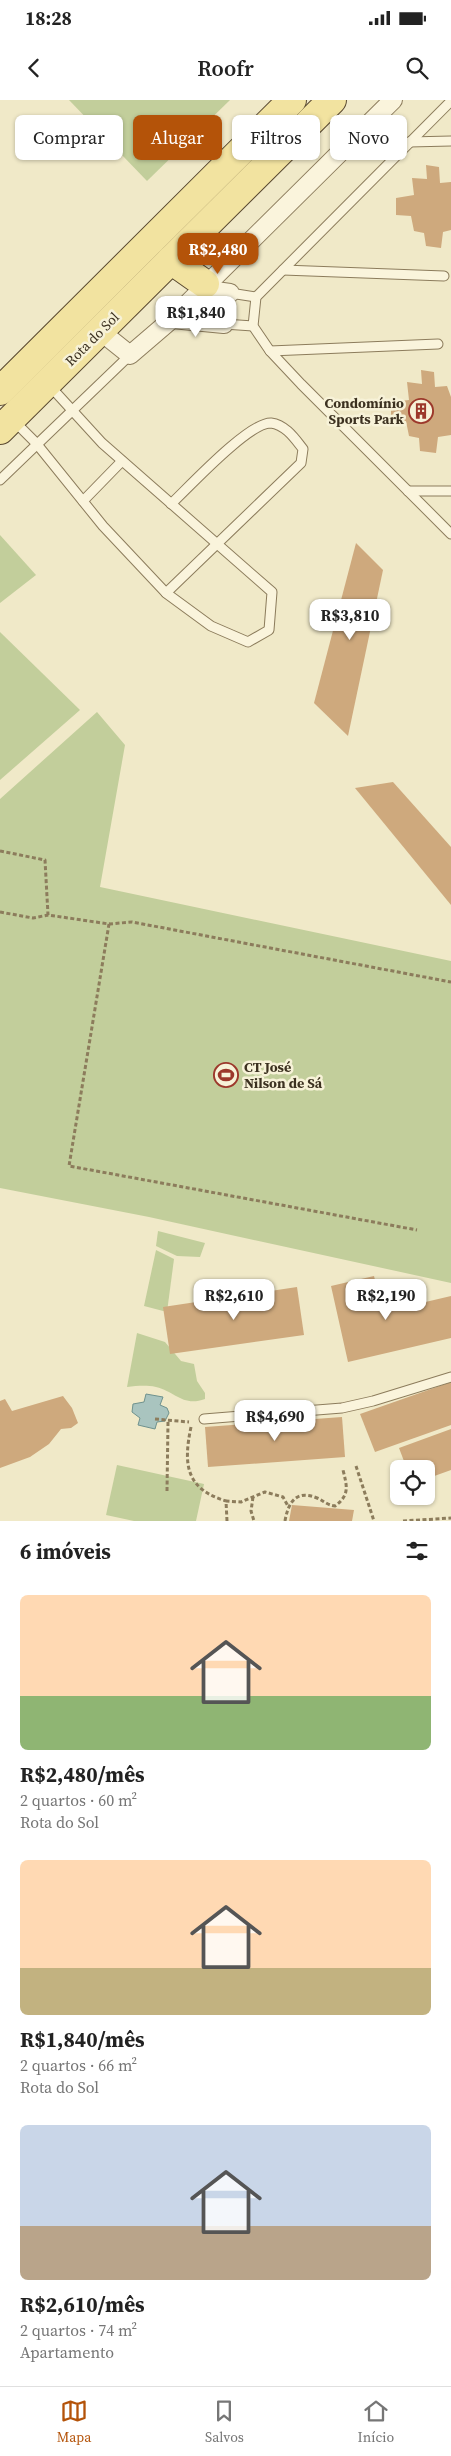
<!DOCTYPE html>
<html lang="pt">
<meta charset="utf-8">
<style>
:root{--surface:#fff;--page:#f6f6f6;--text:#222;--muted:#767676;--line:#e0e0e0;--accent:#b45309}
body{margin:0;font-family:"Source Serif 4",serif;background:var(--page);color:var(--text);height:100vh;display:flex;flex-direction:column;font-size:19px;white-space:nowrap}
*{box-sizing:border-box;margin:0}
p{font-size:16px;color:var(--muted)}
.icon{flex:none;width:28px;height:28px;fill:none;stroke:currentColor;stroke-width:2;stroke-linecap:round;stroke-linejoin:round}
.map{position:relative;height:1421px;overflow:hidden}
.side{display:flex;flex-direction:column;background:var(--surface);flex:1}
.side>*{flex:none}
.hud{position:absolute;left:15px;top:15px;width:421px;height:45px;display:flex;gap:10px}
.buttons{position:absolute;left:390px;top:1360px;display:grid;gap:10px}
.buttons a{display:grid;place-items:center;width:45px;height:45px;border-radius:8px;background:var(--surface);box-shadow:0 1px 4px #0004;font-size:25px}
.price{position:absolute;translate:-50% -42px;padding:0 11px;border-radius:10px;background:#fff;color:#222;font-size:16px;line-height:32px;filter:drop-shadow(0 1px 2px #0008)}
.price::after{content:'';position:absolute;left:50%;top:30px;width:15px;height:11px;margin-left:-8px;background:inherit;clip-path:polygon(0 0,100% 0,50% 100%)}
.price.current{background:var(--accent);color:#fff}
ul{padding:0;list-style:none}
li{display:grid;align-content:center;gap:10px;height:265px;padding:0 20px}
li span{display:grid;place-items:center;height:155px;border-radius:8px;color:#555}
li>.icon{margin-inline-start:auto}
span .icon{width:90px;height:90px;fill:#fffc;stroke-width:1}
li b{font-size:21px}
h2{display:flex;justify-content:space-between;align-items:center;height:60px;padding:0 20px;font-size:21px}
.chip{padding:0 18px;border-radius:8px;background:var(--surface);box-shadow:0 1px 4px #0004;font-size:18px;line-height:45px}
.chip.current{background:var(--accent);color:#fff}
.status{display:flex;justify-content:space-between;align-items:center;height:35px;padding:0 25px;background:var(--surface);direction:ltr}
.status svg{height:14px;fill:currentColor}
header{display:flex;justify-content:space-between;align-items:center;height:65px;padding:0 20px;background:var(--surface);font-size:22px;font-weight:600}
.tab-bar{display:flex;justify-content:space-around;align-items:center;height:70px;border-top:1px solid var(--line);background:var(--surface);font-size:14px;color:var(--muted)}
.tab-bar a{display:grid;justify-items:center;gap:2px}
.tab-bar .current{color:var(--accent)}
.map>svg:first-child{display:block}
.green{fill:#c2ce9b}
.water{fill:#a9c4bf;stroke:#6f928e}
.building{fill:#cea97d}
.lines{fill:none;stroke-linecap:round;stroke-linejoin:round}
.lane-casing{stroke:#8c7c5c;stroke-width:11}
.street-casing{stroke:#8c7c5c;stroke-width:20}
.primary-casing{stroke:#5a4930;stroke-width:30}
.path{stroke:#8c7c5c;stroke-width:3;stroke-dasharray:4 2.5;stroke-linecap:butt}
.lane{stroke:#faf4dc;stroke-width:9}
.street{stroke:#faf4dc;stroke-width:18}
.primary{stroke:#f2e3a0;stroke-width:28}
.labels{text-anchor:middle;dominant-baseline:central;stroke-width:5;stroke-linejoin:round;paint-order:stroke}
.street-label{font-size:14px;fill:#3c3120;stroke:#f7f2d8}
.poi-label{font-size:14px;font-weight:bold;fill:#3c3120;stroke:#f7f2d8;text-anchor:end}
</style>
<div class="status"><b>18:28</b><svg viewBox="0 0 49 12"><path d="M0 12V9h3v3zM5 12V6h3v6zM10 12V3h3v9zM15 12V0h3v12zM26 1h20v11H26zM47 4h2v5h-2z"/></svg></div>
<header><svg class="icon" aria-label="back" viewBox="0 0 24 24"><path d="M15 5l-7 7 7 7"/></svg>Roofr<svg class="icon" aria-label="search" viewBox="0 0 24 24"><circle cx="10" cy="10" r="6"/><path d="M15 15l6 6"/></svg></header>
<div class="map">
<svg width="451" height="1421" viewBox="0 0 451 1421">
<rect width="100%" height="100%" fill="#f0e9c8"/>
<g class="green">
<path d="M69,0H230L147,81Z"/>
<path d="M0,435L36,475L0,503Z"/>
<path d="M0,532L80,610L0,680Z"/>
<path d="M97,612L125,645L100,787L451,861V1183L149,1117L0,1088V699Z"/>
<path d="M158,1131L205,1143L200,1157L177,1156L156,1146Z"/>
<path d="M156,1150L174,1159L167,1212L144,1206Z"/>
<path d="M137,1233L165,1242L181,1261L194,1264L197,1281L205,1293V1299C183,1307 176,1292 156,1287C146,1285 137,1286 127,1287Z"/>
<path d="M117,1365L204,1384L196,1421H134L106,1415Z"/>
</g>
<path class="water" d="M146,1294L163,1297L160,1305L167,1308L169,1313L165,1321L157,1322L155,1329L138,1325L140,1318L132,1312L133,1304L144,1302Z"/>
<g class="building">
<path d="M426,65L439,67L440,83L451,82V130L443,132L441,148L426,146L424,133L414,131L411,116L396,115V98L414,95L412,78L427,79Z"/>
<path d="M421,270L434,272L435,287L447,286L451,297V335L438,337L436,353L420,351L419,338L409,336L406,321L391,320V302L409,300L407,282L422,284Z"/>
<path d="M356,443L383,470L348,636L314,603Z"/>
<path d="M393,682L451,747V805L355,688Z"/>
<path d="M374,1176L383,1212L451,1196V1238L348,1262L331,1186Z"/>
<path d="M297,1187L304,1235L170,1254L163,1207Z"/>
<path d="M451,1282V1325L375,1352L360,1314Z"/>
<path d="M63,1296L72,1308L78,1323L71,1328L61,1329L49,1344L30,1357L0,1368V1301L5,1299L12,1311Z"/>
<path d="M342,1317L345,1357L208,1367L205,1327Z"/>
<path d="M451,1329V1370L426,1379V1369H407L399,1348Z"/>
<path d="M292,1405L354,1410L352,1421H289Z"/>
</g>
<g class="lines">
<defs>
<g id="lane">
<path d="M451,1L256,197L253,226L270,251L301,284L451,434"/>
<path d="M409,42L451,41"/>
<path d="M283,170L444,176"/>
<path d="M230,193L256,197"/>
<path d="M224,224L253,226"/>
<path d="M270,251L438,244"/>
<path d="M13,320L36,343L103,426L166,493L211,526L248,542L269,530L272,492L102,343L49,285"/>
<path d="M0,380L130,255"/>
<path d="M408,391H451"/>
<path d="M83,401L122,361"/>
<path d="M166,493L301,363L303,349C295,339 286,325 271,323C249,322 189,387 171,404"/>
<path d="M204,1319L342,1308L373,1301L451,1277"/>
</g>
<g id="street">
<path d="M201,189L230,193"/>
<path d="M172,219L224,224"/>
<path d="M100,231L130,255L172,219L393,0"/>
</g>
<g id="primary">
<path d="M171,160L205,184"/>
<path d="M0,291L292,0"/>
<path d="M0,330L332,0"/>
</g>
</defs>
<use href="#lane" class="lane-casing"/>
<use href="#street" class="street-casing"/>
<use href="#primary" class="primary-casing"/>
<g class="path">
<path d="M0,751L45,760L48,815L109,824L69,1066L417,1130"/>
<path d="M0,812L33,818L48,815"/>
<path d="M109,824L132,822L451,882"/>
<path d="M155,1319L189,1322"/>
<path d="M191,1327C183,1365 186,1389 226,1401"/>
<path d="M356,1366L374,1421"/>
<path d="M167,1391L168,1322"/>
<path d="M253,1397L251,1411L254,1421"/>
<path d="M227,1421L226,1401L241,1402L265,1392L283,1397L288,1406"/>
<path d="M285,1421C288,1403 296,1389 317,1398C324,1401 327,1405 335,1406C350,1395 347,1386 343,1370"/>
<path d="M403,1421L451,1418"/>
</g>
<use href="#lane" class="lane"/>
<use href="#street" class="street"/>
<use href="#primary" class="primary"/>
</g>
<defs>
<symbol id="building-ring" viewBox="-11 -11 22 22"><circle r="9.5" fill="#f7f2d8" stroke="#9c382b" stroke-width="1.5"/><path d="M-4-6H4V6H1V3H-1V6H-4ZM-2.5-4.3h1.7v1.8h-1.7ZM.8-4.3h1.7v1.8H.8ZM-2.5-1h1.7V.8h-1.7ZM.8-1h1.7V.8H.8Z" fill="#9c382b"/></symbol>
<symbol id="stadium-ring" viewBox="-11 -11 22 22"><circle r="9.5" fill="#f7f2d8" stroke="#9c382b" stroke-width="1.5"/><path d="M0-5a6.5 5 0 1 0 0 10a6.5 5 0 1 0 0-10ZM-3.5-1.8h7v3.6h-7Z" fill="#9c382b"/></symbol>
</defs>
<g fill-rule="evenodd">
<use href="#building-ring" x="407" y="297" width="28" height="28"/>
<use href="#stadium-ring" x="212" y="961" width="28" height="28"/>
</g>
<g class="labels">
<g class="street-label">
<text transform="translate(92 239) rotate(-45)">Rota do Sol</text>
</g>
<g class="poi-label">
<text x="404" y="303">Condomínio<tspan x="404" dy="16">Sports Park</tspan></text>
<text x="244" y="967" text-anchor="start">CT José<tspan x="244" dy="16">Nilson de Sá</tspan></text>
</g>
</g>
</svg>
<div class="buttons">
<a><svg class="icon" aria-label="locate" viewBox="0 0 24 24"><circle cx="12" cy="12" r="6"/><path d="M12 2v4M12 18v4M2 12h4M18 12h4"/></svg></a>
</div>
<b class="price current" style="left:218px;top:175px">R$2,480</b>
<b class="price" style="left:196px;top:238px">R$1,840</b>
<b class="price" style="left:350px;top:541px">R$3,810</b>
<b class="price" style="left:234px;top:1221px">R$2,610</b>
<b class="price" style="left:386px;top:1221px">R$2,190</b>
<b class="price" style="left:275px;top:1342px">R$4,690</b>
<div class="hud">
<a class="chip">Comprar</a>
<a class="chip current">Alugar</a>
<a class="chip">Filtros</a>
<a class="chip">Novo</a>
</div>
</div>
<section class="side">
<h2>6 imóveis<svg class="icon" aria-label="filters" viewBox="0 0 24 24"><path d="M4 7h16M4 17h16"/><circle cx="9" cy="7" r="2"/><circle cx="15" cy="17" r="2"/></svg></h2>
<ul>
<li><span style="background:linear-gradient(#ffd9b3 65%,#8fb573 0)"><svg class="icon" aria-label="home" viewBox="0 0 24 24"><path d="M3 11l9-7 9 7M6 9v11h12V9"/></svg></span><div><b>R$2,480/mês</b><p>2 quartos · 60 m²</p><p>Rota do Sol</p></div></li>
<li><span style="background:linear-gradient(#ffd9b3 70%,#c2b280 0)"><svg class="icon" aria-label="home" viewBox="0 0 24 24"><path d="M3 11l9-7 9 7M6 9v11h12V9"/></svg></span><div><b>R$1,840/mês</b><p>2 quartos · 66 m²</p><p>Rota do Sol</p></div></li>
<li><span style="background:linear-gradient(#c9d6e8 65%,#b9a48a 0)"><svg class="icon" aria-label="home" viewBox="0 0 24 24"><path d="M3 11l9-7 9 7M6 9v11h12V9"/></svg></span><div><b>R$2,610/mês</b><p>2 quartos · 74 m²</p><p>Apartamento</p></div></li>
</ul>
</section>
<nav class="tab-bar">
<a class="current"><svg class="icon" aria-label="map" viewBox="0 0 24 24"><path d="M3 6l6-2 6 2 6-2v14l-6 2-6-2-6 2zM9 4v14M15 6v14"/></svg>Mapa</a>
<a><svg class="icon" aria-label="saved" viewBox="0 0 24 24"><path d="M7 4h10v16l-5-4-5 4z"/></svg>Salvos</a>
<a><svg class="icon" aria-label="home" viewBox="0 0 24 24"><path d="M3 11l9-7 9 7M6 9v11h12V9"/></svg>Início</a>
</nav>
